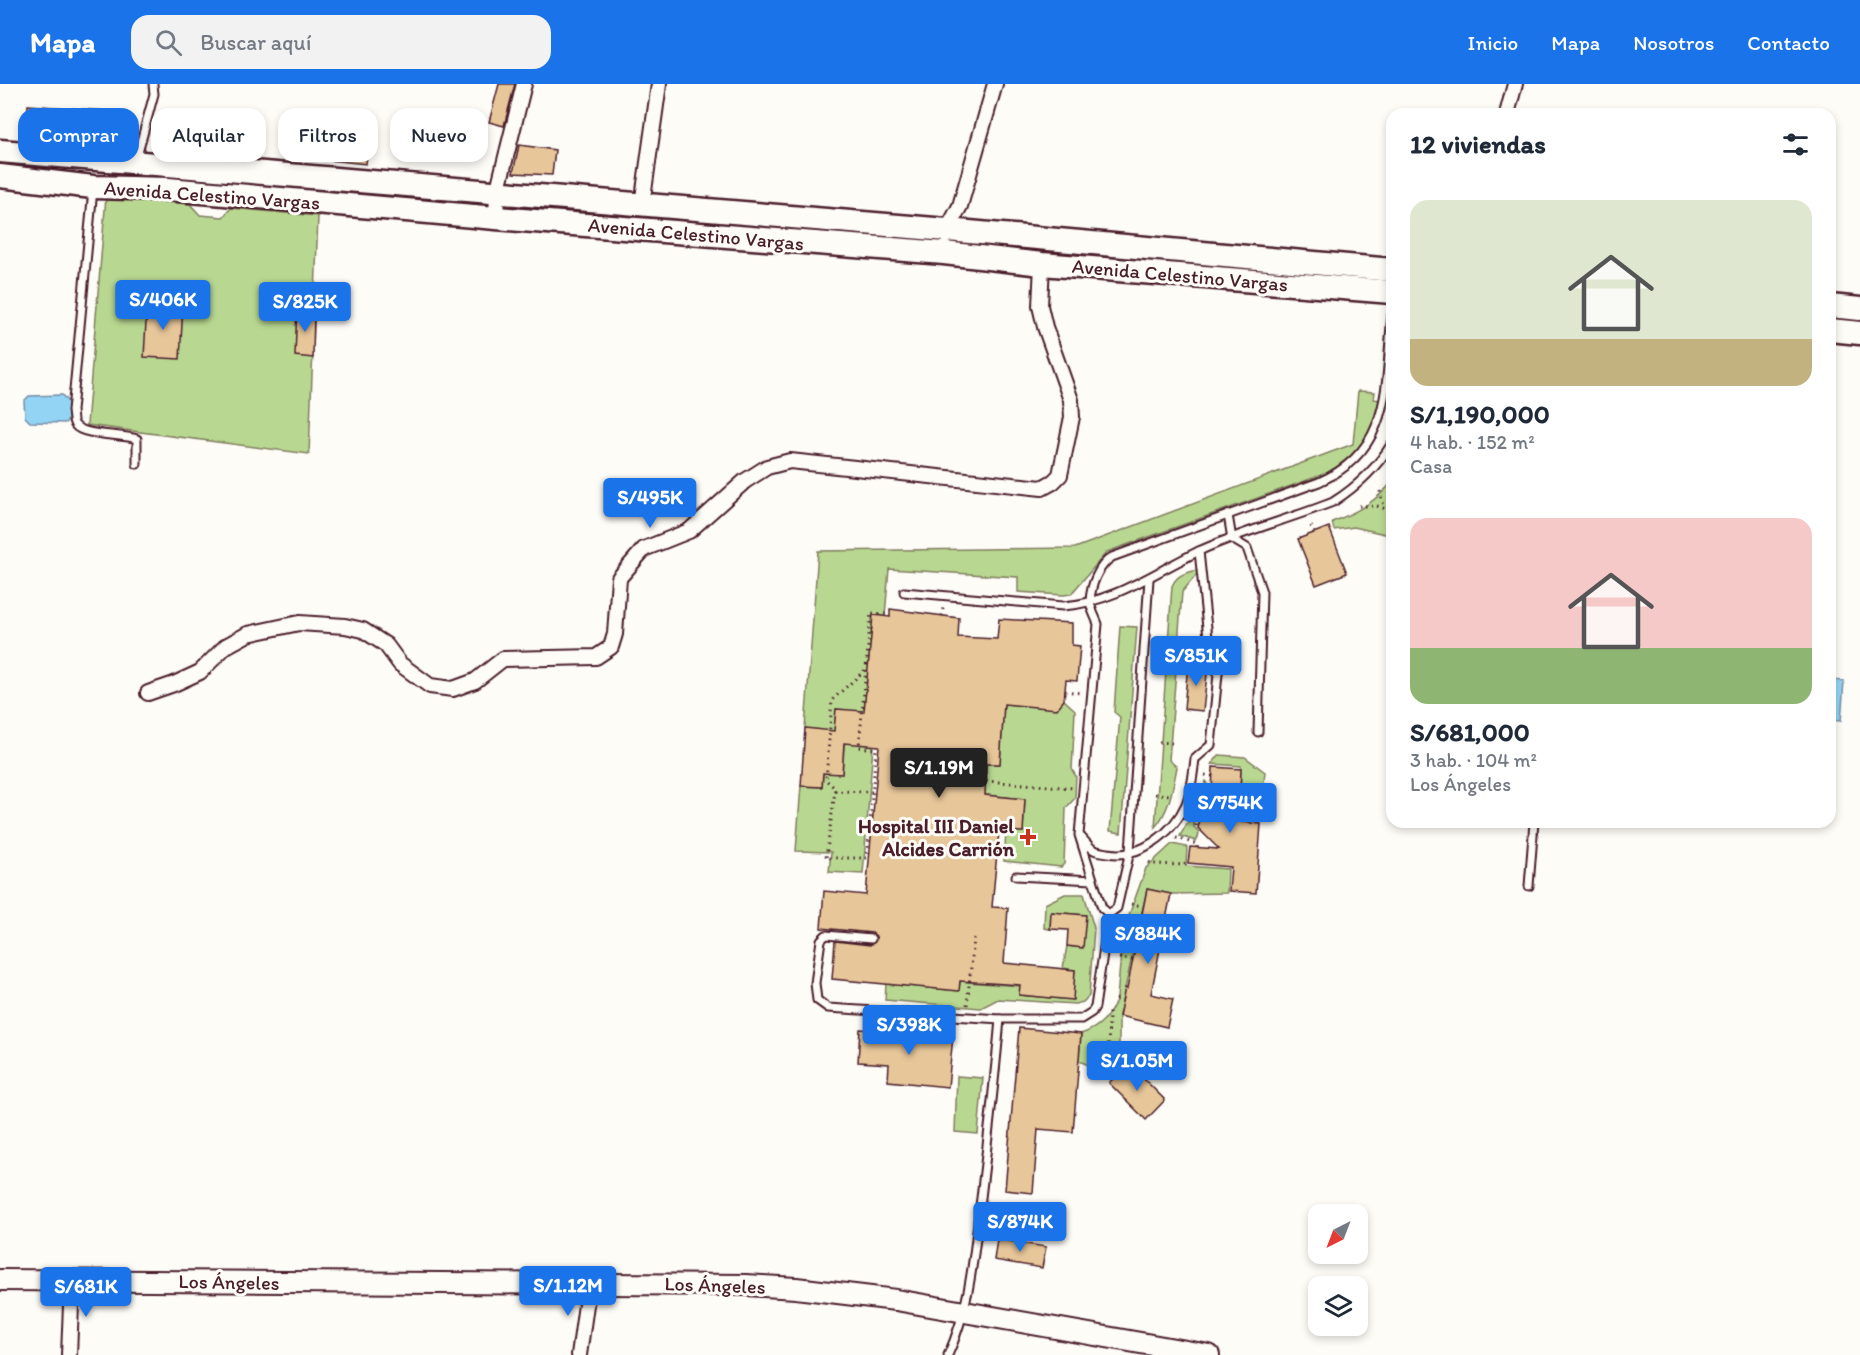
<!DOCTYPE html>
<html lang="es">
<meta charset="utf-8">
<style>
:root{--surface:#fff;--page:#f2f2f3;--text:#1f2937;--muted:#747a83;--accent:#1a73e8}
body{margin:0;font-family:Itim,sans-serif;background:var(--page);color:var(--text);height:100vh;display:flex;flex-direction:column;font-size:22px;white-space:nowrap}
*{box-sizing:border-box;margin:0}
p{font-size:20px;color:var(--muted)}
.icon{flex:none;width:33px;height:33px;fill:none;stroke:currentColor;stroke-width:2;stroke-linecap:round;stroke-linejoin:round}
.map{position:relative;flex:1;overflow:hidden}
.side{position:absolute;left:1386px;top:24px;width:450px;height:720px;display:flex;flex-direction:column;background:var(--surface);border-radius:18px;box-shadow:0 3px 9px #0003}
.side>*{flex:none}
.top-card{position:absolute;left:18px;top:24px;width:570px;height:54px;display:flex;gap:12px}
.needle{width:39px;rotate:222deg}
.buttons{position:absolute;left:1308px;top:1120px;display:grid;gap:12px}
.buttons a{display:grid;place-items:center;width:60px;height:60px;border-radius:12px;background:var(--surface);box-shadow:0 3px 9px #0003;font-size:30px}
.price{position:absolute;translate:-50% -51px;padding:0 14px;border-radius:6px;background:var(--accent);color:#fff;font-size:20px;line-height:39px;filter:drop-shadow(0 2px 3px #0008)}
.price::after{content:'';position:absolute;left:50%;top:36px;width:18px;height:14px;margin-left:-9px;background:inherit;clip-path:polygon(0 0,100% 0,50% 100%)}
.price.current{background:#222;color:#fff}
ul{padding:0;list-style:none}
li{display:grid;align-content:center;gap:12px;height:318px;padding:0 24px}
li span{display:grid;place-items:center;height:186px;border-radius:18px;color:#555}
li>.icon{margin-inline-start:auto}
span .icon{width:108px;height:108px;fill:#fffc;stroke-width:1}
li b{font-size:26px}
h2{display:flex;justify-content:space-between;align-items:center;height:72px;padding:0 24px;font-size:26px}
.pill{padding:0 21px;border-radius:18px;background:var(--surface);box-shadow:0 3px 9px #0003;font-size:21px;line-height:54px}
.pill.current{background:var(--accent);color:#fff}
header{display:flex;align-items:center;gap:36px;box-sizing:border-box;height:84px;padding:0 30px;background:var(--accent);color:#fff}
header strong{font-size:28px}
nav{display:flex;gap:33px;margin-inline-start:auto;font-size:21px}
.search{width:420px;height:54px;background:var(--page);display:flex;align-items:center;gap:15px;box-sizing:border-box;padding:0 21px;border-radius:18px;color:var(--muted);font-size:22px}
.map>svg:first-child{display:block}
.green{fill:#b8d891;stroke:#817c5e;stroke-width:1.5;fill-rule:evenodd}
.water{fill:#93d4f5;stroke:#768ca4;stroke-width:1.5}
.building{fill:#e7c699;stroke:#4a1f2b;stroke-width:1.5}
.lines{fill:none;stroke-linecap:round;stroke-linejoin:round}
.service-casing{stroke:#4a1f2b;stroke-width:11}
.minor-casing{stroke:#4a1f2b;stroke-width:18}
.secondary-casing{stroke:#4a1f2b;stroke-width:24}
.trunk-casing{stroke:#4a1f2b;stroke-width:27}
.path{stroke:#4a1f2b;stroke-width:3;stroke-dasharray:1.5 4.5;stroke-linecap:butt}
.service{stroke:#fdfcf7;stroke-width:7}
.minor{stroke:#fdfcf7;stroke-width:14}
.secondary{stroke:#fdfcf7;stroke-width:20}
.trunk{stroke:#fdfcf7;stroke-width:22}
.poi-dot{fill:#c8321e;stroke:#fdfcf7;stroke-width:2}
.labels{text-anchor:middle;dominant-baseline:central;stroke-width:6;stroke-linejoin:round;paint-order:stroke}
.street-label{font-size:20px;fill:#4a1f2b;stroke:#fdfcf7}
.poi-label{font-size:20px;font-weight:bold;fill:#4a1f2b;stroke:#fdfcf7;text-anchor:end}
</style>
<header>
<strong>Mapa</strong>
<div class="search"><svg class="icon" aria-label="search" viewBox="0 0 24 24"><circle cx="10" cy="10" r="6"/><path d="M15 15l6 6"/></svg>Buscar aquí</div>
<nav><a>Inicio</a><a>Mapa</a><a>Nosotros</a><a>Contacto</a></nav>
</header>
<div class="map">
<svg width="1860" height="1271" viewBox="0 0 1860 1271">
<rect width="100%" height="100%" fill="#fdfcf7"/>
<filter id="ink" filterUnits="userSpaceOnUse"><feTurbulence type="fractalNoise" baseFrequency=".0167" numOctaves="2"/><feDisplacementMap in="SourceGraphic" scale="12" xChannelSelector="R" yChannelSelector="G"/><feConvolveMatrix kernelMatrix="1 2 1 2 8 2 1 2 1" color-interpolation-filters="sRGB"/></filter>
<g filter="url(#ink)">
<g class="green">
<path d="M106,113L190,120L200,131L223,133L231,124L318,132L309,370L87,341Z"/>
<path d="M1358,307L1375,308L1374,315L1380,316C1373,353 1359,369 1327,389L1107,468L1071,510L1063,511L1018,508V493L889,485L885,532L873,531L862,660L873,662L863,790L829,788L831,768L796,767L801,702L822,703L825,670L821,646L805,644L818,467L1075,464L1353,360ZM836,625L847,626L842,690L831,689Z"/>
<path d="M1392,398V462L1389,451L1354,443L1334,446L1332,438C1355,429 1376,418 1392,398Z"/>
<path d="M1197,486L1199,488L1182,508L1169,676L1177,683C1173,704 1169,728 1155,743L1172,502C1177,490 1186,489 1197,486Z"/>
<path d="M1120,542L1137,543L1121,749L1110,747L1120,633L1114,628Z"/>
<path d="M1064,616L1075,626L1072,686L1076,692L1075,714L1066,724L1064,780L1061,783L1004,777L1006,747L1023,748L1025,715L985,711L986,680H1000L1004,620L1056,624Z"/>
<path d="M1219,671L1245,673L1265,688L1260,737L1245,735L1243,730L1238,726L1220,729L1207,727L1205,721L1199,715L1206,697L1207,698V712L1240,714L1241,682L1212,680Z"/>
<path d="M1197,722L1199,725V730L1194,733V743L1199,748L1198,754L1196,757L1180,752Z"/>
<path d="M1172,760L1187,763L1186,782L1228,785L1227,809L1171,810L1147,805L1119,932V961L1132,973L1121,985L1114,979L1100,986L1079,977L1081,950C1099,944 1111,931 1117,914L1123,848L1146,784Z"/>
<path d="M1065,810H1084L1094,844L1089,912L1083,918L1075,920L998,915L981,924L885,916L886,900L959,907L963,866L972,853L967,898L1020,902L1019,911L1072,916L1075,886L1063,884L1067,862L1082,864L1085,831L1051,828L1050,845L1044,844L1045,820Z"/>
<path d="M957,992L983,994L978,1050L955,1048Z"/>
</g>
<g class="water">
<path d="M62,311L68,318L69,335L65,339L30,338L25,333L24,317L29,312Z"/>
<path d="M1830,596L1844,597L1841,637L1830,636Z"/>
</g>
<g class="building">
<path d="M499,0H515L504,42L489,38Z"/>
<path d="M28,21L105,27L103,56L26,49Z"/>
<path d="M164,31L204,37L197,61L157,56Z"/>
<path d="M285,39L370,47L366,80L282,71Z"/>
<path d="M519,61L555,66L552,91L513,89Z"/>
<path d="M147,220L183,222L180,275L144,273Z"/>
<path d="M297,223L314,225L313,274L295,272Z"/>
<path d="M1329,443L1347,489L1316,501L1298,455Z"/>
<path d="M890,525L959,534L958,553L997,555L999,535L1072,539V561L1080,562L1077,597L1066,596L1064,616L1057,625L1004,620L1000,680H986L985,711L1025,715L1023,748L999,747L992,823L1008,824L1004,879L1075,886L1073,916L1019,911L1020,901L960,897L959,907L832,895L835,857L870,861L876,856V852L872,849L821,844L824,807L866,811L879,662L844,659L842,690L823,689L822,703L801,702L805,644L834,647L836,625L864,627L873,531L890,533Z"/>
<path d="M1188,579L1208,581L1203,627L1184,625Z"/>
<path d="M1213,683L1241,685L1239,728L1242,738L1261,740L1256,809L1229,807L1231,783L1188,779L1190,763L1219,765L1198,744L1200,735L1211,736Z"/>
<path d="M1147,805L1171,810L1151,910L1173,915L1167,943L1119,932L1125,904L1127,905Z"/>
<path d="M1051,828L1086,831L1083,864L1067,862L1068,846L1050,845Z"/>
<path d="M1019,944L1081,950L1073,1048L1038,1045L1033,1109L1005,1106Z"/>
<path d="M860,945L953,952L948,1003L888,997L889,980L858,978Z"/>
<path d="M1128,979L1165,1016L1146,1036L1109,999Z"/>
<path d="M997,1155L1046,1163L1042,1184L994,1176Z"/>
</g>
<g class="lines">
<defs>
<g id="service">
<path d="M136,76L154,10L153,0"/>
<path d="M93,105L72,327C73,332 72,338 75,341C82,352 124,350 137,355V380"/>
<path d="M1228,431L1232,455L1247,464L1262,508L1258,648"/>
<path d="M904,508L1063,522C1113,519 1155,488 1199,467C1240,448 1290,435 1333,418C1358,402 1377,384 1392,359"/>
<path d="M1081,753C1085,757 1089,763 1094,766C1098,768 1104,768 1108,769C1140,775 1173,749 1186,720C1192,706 1193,690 1195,675L1211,661L1219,580L1209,563L1199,467"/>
<path d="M1016,792L1093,796"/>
<path d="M1529,802L1534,738"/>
<path d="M1109,830L1102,824L1079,751L1098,540C1096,534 1090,524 1090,517C1091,501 1098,482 1112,473L1319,398C1394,365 1385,299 1392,230"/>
<path d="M871,855L826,851L821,856L815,899L817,916L828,924L1000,935H1081L1092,928L1095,923L1109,830L1117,824L1130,767L1149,495"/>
<path d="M948,1271C971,1221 974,1167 981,1114C988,1054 995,995 1000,935"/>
</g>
<g id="minor">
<path d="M1507,30L1515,0"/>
<path d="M642,121L659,0"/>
<path d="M496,134L497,109L524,0"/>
<path d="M946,152L947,146L960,122L995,0"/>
<path d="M148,609L174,600L200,588L226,562L248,550L299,539L345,542L363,546L386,561L400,580L430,602L453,605L475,597L503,575L596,573L611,563L615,550L619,494L644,465L689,447L745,397L767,383L790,377L1042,404L1053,398L1060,391L1072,333L1071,316L1045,243L1040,222L1042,180"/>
<path d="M69,1271L72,1196"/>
<path d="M579,1271L589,1199"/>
</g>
<path id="secondary" d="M0,1196L746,1201L796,1204L896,1216L1209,1271"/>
<g id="trunk">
<path d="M0,67L947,146L1392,186"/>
<path d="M0,92L93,103L168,105L496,134L944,169L1042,180L1392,208"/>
<path d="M1830,222L1860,225"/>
<path d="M1830,246L1860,249"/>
</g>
</defs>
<use href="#service" class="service-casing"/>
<use href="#minor" class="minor-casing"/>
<use href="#secondary" class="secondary-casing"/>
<use href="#trunk" class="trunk-casing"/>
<g class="path">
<path d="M1380,407L1382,417L1386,423"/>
<path d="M1359,422H1377L1392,427"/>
<path d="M1311,442L1314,449"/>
<path d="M942,532L943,524"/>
<path d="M1065,607L1081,609"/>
<path d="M1159,658L1172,659"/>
<path d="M1205,691L1213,692"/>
<path d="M986,697L1074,704"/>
<path d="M835,707V704L826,696L832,616L865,586"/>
<path d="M872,708L835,707L826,774H867L876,665L859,663L871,529L888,530"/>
<path d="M1155,710L1173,711"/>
<path d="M1198,719L1203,725L1204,733"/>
<path d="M1196,742L1197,733L1221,735"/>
<path d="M1176,754L1197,760V763"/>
<path d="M1149,778L1152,780L1184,781L1188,778"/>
<path d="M1131,820L1143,822"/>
<path d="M1119,874L1133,876"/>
<path d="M1116,915L1123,916"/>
<path d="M967,921L974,854"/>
<path d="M1108,978L1109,926"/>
</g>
<use href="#service" class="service"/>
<use href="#minor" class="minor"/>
<use href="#secondary" class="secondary"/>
<use href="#trunk" class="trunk"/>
</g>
</g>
<path class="poi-dot" d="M1025 744h6v6h6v6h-6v6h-6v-6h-6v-6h6z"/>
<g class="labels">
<g class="street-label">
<text transform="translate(212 111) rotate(4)">Avenida Celestino Vargas</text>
<text transform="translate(696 150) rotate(5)">Avenida Celestino Vargas</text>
<text transform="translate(1180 191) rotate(5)">Avenida Celestino Vargas</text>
<text transform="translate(229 1198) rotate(1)">Los Ángeles</text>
<text transform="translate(715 1201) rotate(2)">Los Ángeles</text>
</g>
<g class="poi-label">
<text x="1014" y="742">Hospital III Daniel<tspan x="1014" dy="23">Alcides Carrión</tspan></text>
</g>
</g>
</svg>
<div class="buttons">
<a><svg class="needle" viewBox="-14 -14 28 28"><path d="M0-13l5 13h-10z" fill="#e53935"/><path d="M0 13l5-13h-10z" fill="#747a83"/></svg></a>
<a><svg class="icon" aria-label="layers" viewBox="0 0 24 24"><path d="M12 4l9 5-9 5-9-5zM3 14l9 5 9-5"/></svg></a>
</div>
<b class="price" style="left:163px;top:247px">S/406K</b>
<b class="price" style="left:305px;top:249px">S/825K</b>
<b class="price" style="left:650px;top:445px">S/495K</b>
<b class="price" style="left:1196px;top:603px">S/851K</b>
<b class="price current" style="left:939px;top:715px">S/1.19M</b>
<b class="price" style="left:1230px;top:750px">S/754K</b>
<b class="price" style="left:1148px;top:881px">S/884K</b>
<b class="price" style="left:909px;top:972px">S/398K</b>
<b class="price" style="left:1137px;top:1008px">S/1.05M</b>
<b class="price" style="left:1020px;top:1169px">S/874K</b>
<b class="price" style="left:568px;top:1233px">S/1.12M</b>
<b class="price" style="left:86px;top:1234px">S/681K</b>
<div class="top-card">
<a class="pill current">Comprar</a>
<a class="pill">Alquilar</a>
<a class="pill">Filtros</a>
<a class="pill">Nuevo</a>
</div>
<section class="side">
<h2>12 viviendas<svg class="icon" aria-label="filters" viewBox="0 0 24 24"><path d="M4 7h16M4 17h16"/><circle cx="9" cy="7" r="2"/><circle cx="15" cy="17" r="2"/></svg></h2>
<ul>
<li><span style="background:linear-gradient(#dfe7d0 75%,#c2b280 0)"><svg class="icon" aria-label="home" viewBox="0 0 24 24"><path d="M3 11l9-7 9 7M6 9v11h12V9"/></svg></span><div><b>S/1,190,000</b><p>4 hab. · 152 m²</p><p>Casa</p></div></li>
<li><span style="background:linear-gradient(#f6c9c9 70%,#8fb573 0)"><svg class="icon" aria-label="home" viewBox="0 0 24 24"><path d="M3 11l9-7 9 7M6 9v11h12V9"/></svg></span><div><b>S/681,000</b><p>3 hab. · 104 m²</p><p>Los Ángeles</p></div></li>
</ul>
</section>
</div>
